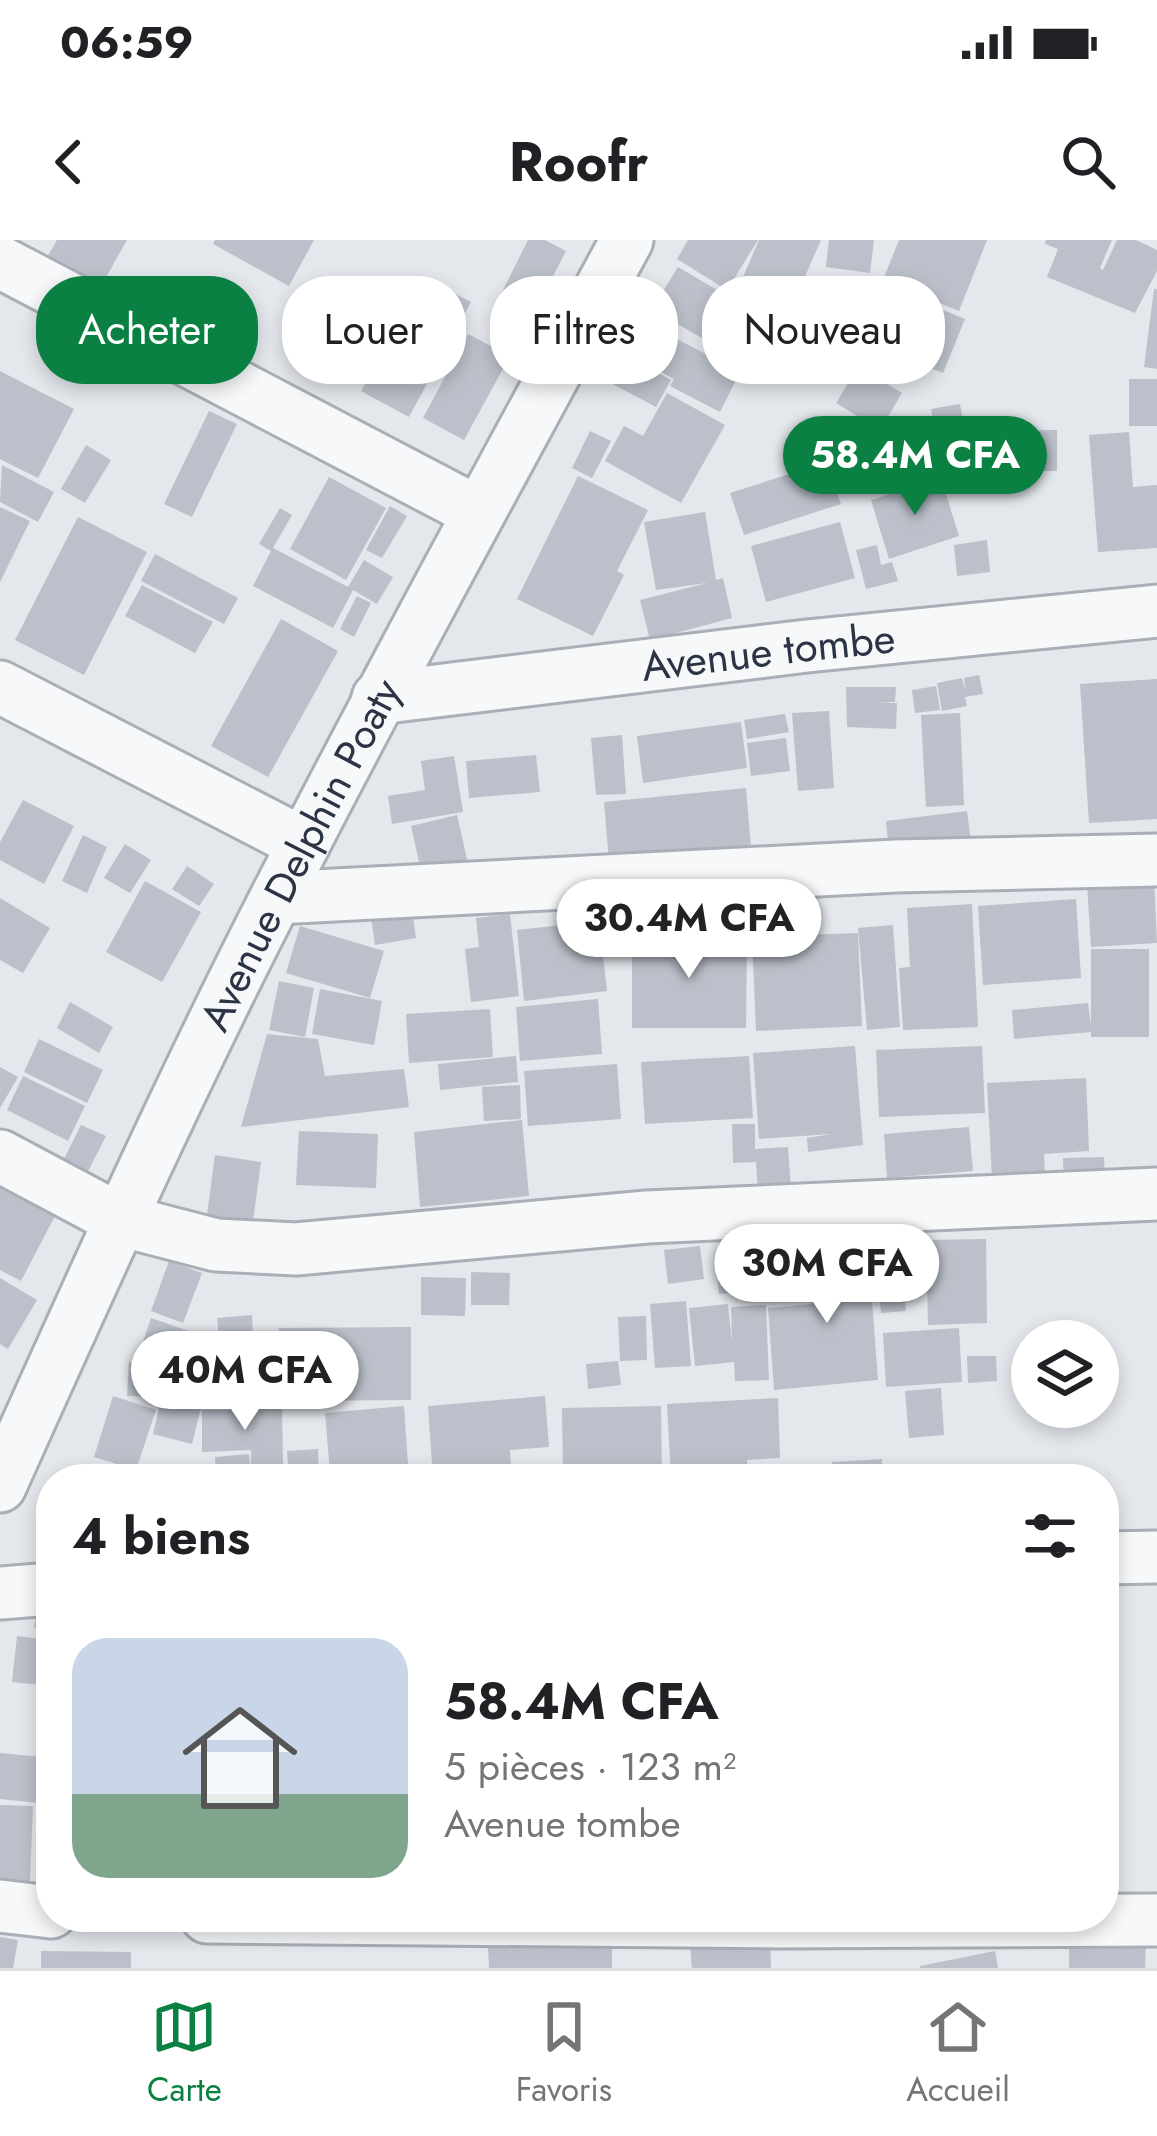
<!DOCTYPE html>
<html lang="fr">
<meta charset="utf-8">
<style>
:root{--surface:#fff;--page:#f2f2f2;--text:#202124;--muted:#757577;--line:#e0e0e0;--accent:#0b8043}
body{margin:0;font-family:Jost,sans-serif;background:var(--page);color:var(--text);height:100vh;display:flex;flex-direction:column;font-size:45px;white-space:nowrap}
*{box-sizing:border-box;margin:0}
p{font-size:39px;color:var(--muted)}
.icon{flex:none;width:66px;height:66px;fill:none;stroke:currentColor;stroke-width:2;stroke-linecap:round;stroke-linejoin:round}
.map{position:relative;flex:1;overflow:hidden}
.sheet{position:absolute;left:36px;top:1224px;width:1083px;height:468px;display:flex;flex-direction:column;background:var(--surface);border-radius:48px;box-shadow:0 6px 18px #0003}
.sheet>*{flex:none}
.guide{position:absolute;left:36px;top:36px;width:1086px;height:108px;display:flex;gap:24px}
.controls{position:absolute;left:1011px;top:1080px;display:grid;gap:24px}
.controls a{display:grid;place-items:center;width:108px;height:108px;border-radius:50%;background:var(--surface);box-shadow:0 6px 18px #0003;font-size:60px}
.price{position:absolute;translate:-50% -102px;padding:0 27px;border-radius:42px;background:#fff;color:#222;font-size:39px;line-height:78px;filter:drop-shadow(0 3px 6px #0008)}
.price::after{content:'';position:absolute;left:50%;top:72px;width:36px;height:27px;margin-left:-18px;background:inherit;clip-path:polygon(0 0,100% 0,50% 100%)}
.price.active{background:var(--accent);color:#fff}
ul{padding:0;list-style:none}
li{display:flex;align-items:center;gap:36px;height:300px;padding:0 36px}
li+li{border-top:3px solid var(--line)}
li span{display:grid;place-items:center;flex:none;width:336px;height:240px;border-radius:36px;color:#555}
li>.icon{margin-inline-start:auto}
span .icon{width:144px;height:144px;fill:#fffc;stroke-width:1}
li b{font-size:51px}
h2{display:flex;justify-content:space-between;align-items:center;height:144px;padding:0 36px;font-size:51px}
.pill{padding:0 42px;border-radius:48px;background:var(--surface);box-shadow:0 6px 18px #0003;font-size:42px;line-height:108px}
.pill.active{background:var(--accent);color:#fff}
.status{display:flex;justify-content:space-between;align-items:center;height:84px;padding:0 60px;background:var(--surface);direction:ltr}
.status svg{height:33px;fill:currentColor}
header{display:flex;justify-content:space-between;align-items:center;height:156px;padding:0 36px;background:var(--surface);font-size:54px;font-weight:700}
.dock{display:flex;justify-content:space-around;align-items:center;height:168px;border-top:3px solid var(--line);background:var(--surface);font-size:33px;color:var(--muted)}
.dock a{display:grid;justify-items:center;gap:6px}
.dock .active{color:var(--accent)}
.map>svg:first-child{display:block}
.building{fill:#bbc0ca}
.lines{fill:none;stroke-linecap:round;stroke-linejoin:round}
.minor-casing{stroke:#a9aeb7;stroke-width:57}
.minor{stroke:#f7f8fa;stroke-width:51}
.labels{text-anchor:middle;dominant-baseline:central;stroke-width:12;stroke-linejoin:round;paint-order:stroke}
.street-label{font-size:42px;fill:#2b3445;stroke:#f4f6f9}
</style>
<div class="status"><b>06:59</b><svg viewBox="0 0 49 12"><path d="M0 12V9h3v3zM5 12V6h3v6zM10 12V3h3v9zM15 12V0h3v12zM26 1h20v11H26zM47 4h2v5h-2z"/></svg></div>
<header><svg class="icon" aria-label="back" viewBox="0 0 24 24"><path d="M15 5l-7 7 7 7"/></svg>Roofr<svg class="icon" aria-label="search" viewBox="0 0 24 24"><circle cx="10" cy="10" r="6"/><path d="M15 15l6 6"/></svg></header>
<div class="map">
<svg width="1157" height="1728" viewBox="0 0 1157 1728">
<rect width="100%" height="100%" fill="#e4e7ec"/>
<g class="building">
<path d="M57,0H127L101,46L48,16Z"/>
<path d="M215,0H314L289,46L213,4Z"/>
<path d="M528,0H545L566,11L531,79L497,62Z"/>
<path d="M688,0H758L727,50L677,19Z"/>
<path d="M759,0H821L795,59L743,37Z"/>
<path d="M829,0H874L870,33L826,27Z"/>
<path d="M899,0H987L959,71L883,40Z"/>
<path d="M1046,0H1112L1100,28L1103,30L1117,0H1136L1157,10V31L1135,73L1047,37L1058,9L1045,4Z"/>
<path d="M678,27L758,74L766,54L799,69L791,89L763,77L780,87L755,129L652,69Z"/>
<path d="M423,37L471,62L409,177L361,151Z"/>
<path d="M865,38L965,79L943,133L842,92Z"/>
<path d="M1154,49H1157V129L1144,127Z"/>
<path d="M649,75L671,87L652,124L629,112Z"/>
<path d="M468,94L510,116L464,200L423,178Z"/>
<path d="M671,96L740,132L720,172L670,146L674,139L654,128Z"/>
<path d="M624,114L671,140L656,167L609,142Z"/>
<path d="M858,126L902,153L880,190L836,163Z"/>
<path d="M0,131L74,169L38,238L0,219Z"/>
<rect x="1129" y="139" width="28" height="47"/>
<path d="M667,153L725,185L681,263L605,221L624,186L643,196Z"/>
<path d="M960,164L973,235L944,240L931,169Z"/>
<path d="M209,171L237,184L192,277L164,264Z"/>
<path d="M1057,190V231L986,232L985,191Z"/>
<path d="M590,191L611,201L592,238L572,228Z"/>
<path d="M924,191L935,225L851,250L841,216Z"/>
<path d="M1129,192L1133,247L1157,245V308L1098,312L1089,195Z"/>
<path d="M86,205L111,220L85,263L61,249Z"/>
<path d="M827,222L841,264L744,295L730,253Z"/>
<path d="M2,225L54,252L38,282L0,262Z"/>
<path d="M578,236L648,270L617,331L624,335L593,396L517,359Z"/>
<path d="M329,237L386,268L346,340L290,309Z"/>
<path d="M941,238L959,296L889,319L871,260Z"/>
<path d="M390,266L407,276L382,318L366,310Z"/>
<path d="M0,267L30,281L0,342Z"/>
<path d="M280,268L292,275L273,308L348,347L364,320L393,337L377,364L353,350L333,388L253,346L271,311L259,304Z"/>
<path d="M705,272L716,340L723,338L732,378L650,400L640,360L707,343L656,350L644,282Z"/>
<path d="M78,277L147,312L84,435L15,400Z"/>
<path d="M840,282L855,338L766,362L751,306Z"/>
<path d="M987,300L990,332L957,336L954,305Z"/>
<path d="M877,305L881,325L892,322L898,341L866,349L856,310Z"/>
<path d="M155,314L238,358L224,384L141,341Z"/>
<path d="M142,345L213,382L195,413L125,376Z"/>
<path d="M357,356L371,363L354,397L340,389Z"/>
<path d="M281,379L338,411L268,537L211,506Z"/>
<path d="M979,435L983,454L965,457L967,466L942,471L937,443L962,438L966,452L964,438Z"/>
<path d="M1157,439V579L1089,583L1080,444Z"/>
<path d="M936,446L940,470L915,473L912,450Z"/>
<path d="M846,447H896L895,462L877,463H897L896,489L847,487Z"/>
<path d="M829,471L834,548L798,551L792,473Z"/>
<path d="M960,473L964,565L926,567L921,475Z"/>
<path d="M785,474L789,492L747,499L744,480Z"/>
<path d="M741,482L747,528L643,543L637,496Z"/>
<path d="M622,495L626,554L596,555L591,498Z"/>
<path d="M786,498L790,531L751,536L747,503Z"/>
<path d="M536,515L540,552L469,558L466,521Z"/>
<path d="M454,516L463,572L392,584L388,556L425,550L421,521Z"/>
<path d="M746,548L752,620L610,632L604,562Z"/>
<path d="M23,560L74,586L44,644L0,620V602Z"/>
<path d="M967,571L971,602L889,612L886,581Z"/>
<path d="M457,575L470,632L424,644L411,586Z"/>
<path d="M83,595L107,607L87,653L62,641Z"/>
<path d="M125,604L151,620L130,653L104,638Z"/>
<path d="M187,626L214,644L199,666L172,649Z"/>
<path d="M1154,639L1157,703L1091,707L1087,644Z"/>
<path d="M145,641L201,672L162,742L106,712Z"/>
<path d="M0,658L50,688L23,733L0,720Z"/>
<path d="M1076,659L1081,738L983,745L978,666Z"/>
<path d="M972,664L978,787L903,790L899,728L910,727L907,668Z"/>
<path d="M412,670L416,698L375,705L371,677Z"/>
<path d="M510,674L519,756L471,762L465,709L479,707L476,678Z"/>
<path d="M599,681L607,751L524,761L517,690Z"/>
<path d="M893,685L900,787L867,790L858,688Z"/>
<path d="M300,686L384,711L370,758L286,733Z"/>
<path d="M858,693L862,786L756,791L752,697Z"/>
<path d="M632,694H747L746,788H632Z"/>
<path d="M1091,709H1149V797H1091V792L1014,799L1012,770L1088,763L1091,786Z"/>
<path d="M279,741L314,748L305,797L269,790Z"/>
<path d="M320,749L382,761L374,805L312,794Z"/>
<path d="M598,759L602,814L520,821L516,767Z"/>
<path d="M70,762L113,787L99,813L57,788Z"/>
<path d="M490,769L493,817L409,823L406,774Z"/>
<path d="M267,794L318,799L325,836L404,829L409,867L241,887Z"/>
<path d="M39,799L103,830L87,863L24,832Z"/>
<path d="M855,806L863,905L808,912L807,898L832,894L759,899L753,813Z"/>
<path d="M982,806L985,873L879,877L876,810Z"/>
<path d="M516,816L518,842L440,850L438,824Z"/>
<path d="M749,816L753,878L645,884L641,822Z"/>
<path d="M617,824L621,879L528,886L524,831Z"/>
<path d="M0,827L18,837L0,868Z"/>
<path d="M23,836L85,866L68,901L7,870Z"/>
<path d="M1086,838L1089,911L1044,914L1045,935L992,938L987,843Z"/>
<path d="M520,845L521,879L484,881L482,847Z"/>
<path d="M522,880L529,956L420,967L414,892Z"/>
<path d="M732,884H755V909L788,907L792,965L759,968L756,922L733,923Z"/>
<path d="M81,885L106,896L81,945L57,933Z"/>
<path d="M969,887L973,931L887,938L884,894Z"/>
<path d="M299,891L378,894L376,948L296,945Z"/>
<path d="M215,915L261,922L251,996L205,990Z"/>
<path d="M1104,917L1105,942L1064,943L1063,918Z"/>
<path d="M0,945L56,974L21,1041L0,1030Z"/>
<path d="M898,994L906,1071L881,1073L872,997Z"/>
<path d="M806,996L807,1046L761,1047L760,998Z"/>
<path d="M986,999L987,1083L928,1085L926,1000Z"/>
<path d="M700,1006L704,1039L668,1044L664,1010Z"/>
<path d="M868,1007L878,1140L774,1150L768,1068L812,1064L808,1013Z"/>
<path d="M169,1021L202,1033L183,1083L151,1071Z"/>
<path d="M756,1022L757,1051L719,1054L717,1024Z"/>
<path d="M471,1032L510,1033L509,1065H471Z"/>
<path d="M421,1037L466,1038L465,1076L421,1075Z"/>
<path d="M0,1038L37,1060L8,1109L0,1104Z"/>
<path d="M686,1061L691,1126L655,1128L650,1064Z"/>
<path d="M728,1064L732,1103L731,1067L766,1065L769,1140L735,1141L734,1122L695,1126L689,1068Z"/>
<path d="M252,1075L253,1094L219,1098L217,1078Z"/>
<path d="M646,1076L647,1120L620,1121L618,1077Z"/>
<path d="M151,1078L197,1094L187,1124L141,1108Z"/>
<path d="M411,1087V1160L278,1161L279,1088Z"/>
<path d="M959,1088L962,1142L886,1147L883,1093Z"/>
<path d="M967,1116H996L997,1141L968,1143Z"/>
<path d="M618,1121L621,1145L588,1149L586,1124Z"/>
<path d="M129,1122L169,1123L167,1157L127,1156Z"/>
<path d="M270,1136L271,1155L238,1156V1137Z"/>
<path d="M941,1148L944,1195L909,1198L905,1151Z"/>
<path d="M113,1156L156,1170L136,1230L94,1217Z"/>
<path d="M545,1156L549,1207L510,1210L512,1239H433L428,1166Z"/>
<path d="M778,1158L780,1218L747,1220L748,1239H671L667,1164Z"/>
<path d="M161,1159L201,1168L192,1204L153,1194Z"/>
<path d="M404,1166L408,1225L330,1232L325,1173Z"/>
<path d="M661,1166L662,1239H563L562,1168Z"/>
<path d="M282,1168L283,1224L251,1225V1210L202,1212V1170Z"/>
<path d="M318,1209L319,1239H289L287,1211Z"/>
<path d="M249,1214L251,1239H216L215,1217Z"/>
<path d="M882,1219L883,1239H833L832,1222Z"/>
<path d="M828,1231L829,1239H773V1236Z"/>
<path d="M47,1297L51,1298V1327L42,1326Z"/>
<path d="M39,1357L51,1359V1391L34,1388Z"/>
<path d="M17,1396L51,1400V1446L12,1442Z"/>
<path d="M44,1465L51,1466V1515H43Z"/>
<path d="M0,1513L43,1517L38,1563L0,1559Z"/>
<path d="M0,1565L33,1566L30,1642L0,1640Z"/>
<path d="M42,1575H51V1657L35,1656Z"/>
<path d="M0,1697L18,1700L13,1728H0Z"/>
<path d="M770,1700L771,1728H692L690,1705Z"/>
<path d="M1069,1700L1146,1701L1145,1728H1069Z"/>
<path d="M612,1703V1728H489L488,1707Z"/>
<path d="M41,1711L131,1712V1728H41Z"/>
<path d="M995,1711L998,1728H920V1726Z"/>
</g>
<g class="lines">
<defs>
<g id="minor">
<path d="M0,22L479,273"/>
<path d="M0,447L304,604"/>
<path id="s1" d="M378,458L807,406L1157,371"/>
<path d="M276,658L896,626L1157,620"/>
<path d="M0,916L120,980L216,1005L296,1009L647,977L1157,954"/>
<path id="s2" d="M0,1246C89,1048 178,849 277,656C390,435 509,218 627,0"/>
<path d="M1104,1318L1157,1317"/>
<path d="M0,1353L51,1349"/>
<path d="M0,1666L51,1672"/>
<path d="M207,1677L781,1682L1157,1680"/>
</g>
</defs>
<use href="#minor" class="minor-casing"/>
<use href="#minor" class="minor"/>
</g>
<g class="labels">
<g class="street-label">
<text stroke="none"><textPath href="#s1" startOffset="393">Avenue tombe</textPath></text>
<text stroke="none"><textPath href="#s2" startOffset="699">Avenue Delphin Poaty</textPath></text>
</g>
</g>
</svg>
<div class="controls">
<a><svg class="icon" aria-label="layers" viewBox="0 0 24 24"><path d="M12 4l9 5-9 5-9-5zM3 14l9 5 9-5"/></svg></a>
</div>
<b class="price active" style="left:915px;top:278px">58.4M CFA</b>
<b class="price" style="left:689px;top:741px">30.4M CFA</b>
<b class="price" style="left:827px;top:1086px">30M CFA</b>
<b class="price" style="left:245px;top:1193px">40M CFA</b>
<div class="guide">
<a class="pill active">Acheter</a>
<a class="pill">Louer</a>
<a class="pill">Filtres</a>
<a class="pill">Nouveau</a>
</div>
<section class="sheet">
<h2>4 biens<svg class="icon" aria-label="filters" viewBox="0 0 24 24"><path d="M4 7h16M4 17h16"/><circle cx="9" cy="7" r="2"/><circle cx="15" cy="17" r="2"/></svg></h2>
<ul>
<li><span style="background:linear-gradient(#c9d6e8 65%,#7fa58c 0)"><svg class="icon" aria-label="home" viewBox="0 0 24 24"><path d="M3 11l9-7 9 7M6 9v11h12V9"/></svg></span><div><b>58.4M CFA</b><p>5 pièces · 123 m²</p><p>Avenue tombe</p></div></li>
</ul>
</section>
</div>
<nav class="dock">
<a class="active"><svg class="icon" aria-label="map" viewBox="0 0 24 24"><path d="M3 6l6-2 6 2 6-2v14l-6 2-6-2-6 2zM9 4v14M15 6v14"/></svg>Carte</a>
<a><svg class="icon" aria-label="saved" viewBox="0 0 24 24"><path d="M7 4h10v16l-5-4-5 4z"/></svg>Favoris</a>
<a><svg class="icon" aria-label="home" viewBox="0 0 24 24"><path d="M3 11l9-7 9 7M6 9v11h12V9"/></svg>Accueil</a>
</nav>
